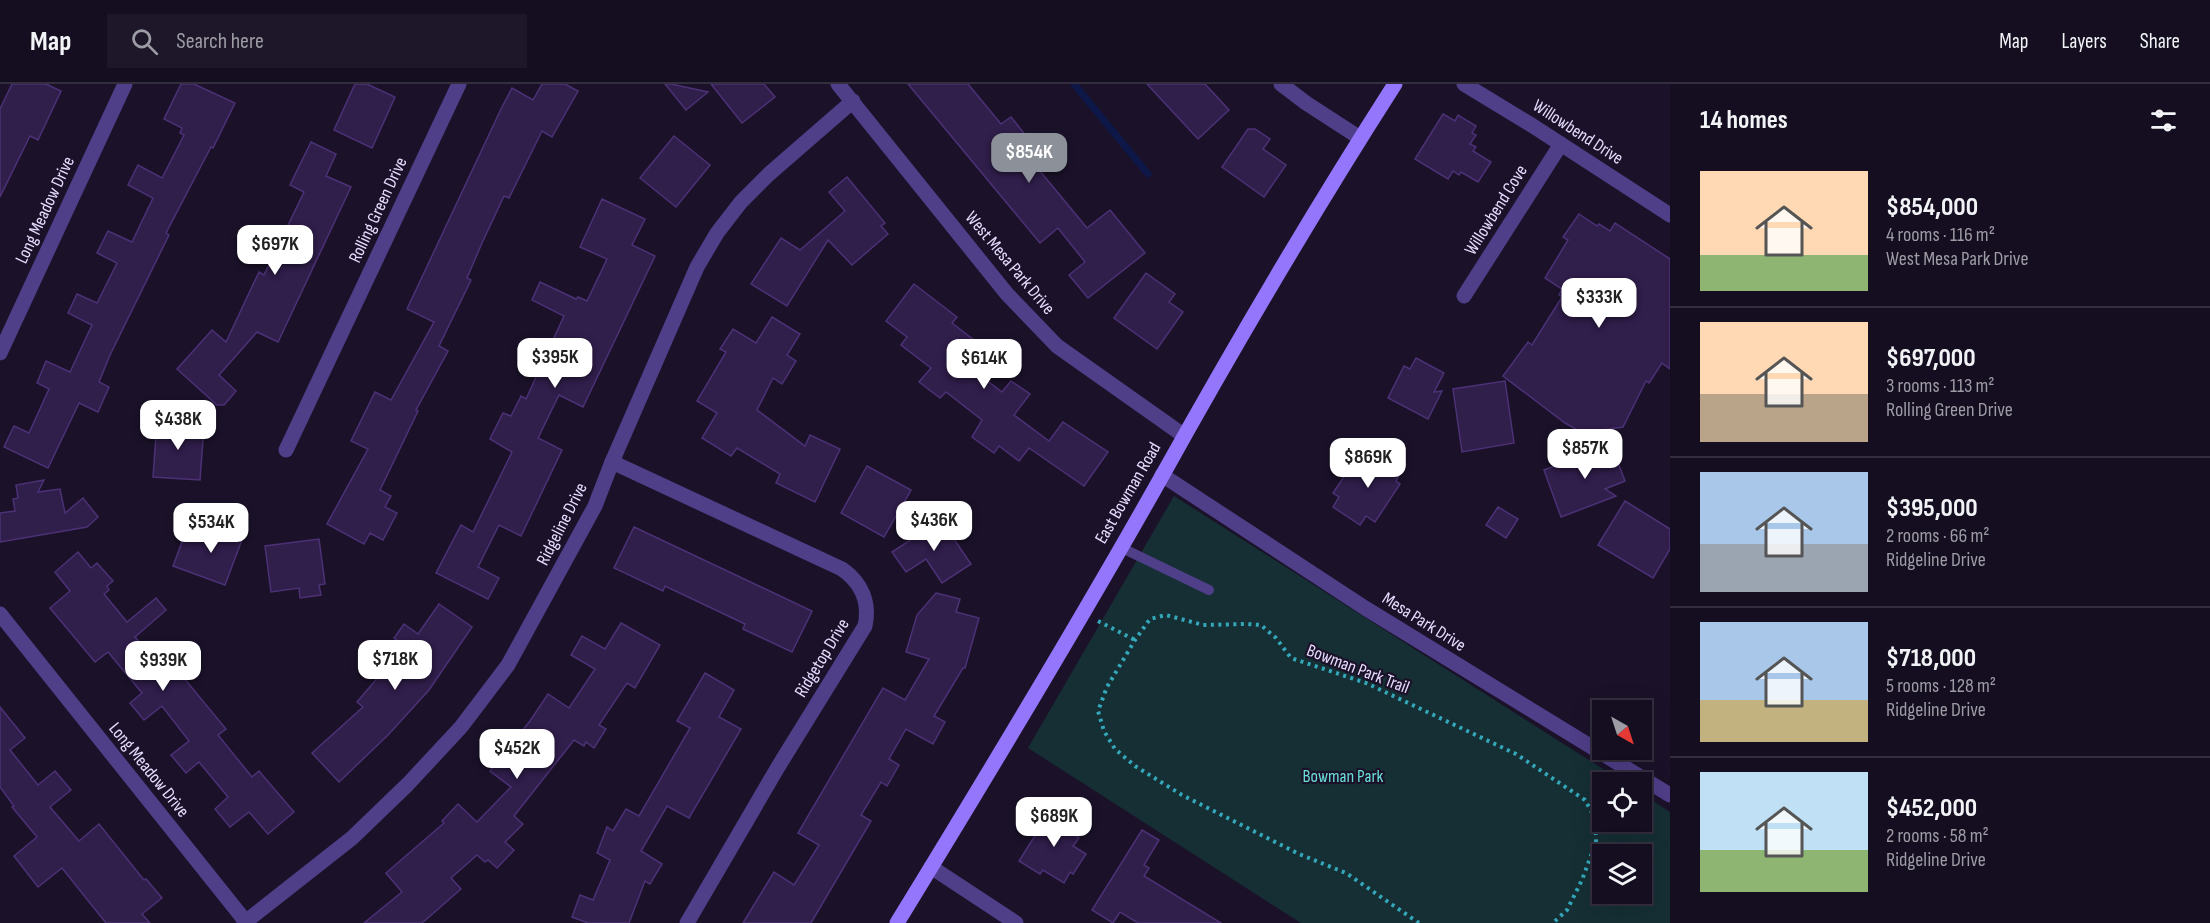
<!DOCTYPE html>
<meta charset="utf-8">
<style>
:root{--surface:#140e20;--page:#1d1729;--text:#f1f3f6;--muted:#9d9ca5;--line:#332e3e;--accent:#8c9099}
body{margin:0;font-family:"Sofia Sans Condensed",sans-serif;background:var(--page);color:var(--text);height:100vh;display:flex;flex-direction:column;font-size:22px;white-space:nowrap}
*{box-sizing:border-box;margin:0}
p{font-size:20px;color:var(--muted)}
.icon{flex:none;width:33px;height:33px;fill:none;stroke:currentColor;stroke-width:2;stroke-linecap:round;stroke-linejoin:round}
.map{position:relative;flex:1;overflow:hidden}
.drawer{display:flex;flex-direction:column;background:var(--surface);width:540px}
.drawer>*{flex:none}
.needle{width:39px;rotate:141deg}
.buttons{position:absolute;left:1592px;top:616px;display:grid;gap:12px}
.buttons a{display:grid;place-items:center;width:60px;height:60px;border-radius:0px;background:var(--surface);box-shadow:0 6px 24px #0002,0 0 0 2px var(--line);font-size:30px}
.price{position:absolute;translate:-50% -51px;padding:0 14px;border-radius:12px;background:#fff;color:#222;font-size:20px;line-height:39px;filter:drop-shadow(0 2px 3px #0008)}
.price::after{content:'';position:absolute;left:50%;top:36px;width:18px;height:14px;margin-left:-9px;background:inherit;clip-path:polygon(0 0,100% 0,50% 100%)}
.price.current{background:var(--accent);color:#fff}
ul{padding:0;list-style:none}
li{display:flex;align-items:center;gap:18px;height:150px;padding:0 30px}
li+li{border-top:2px solid var(--line)}
li span{display:grid;place-items:center;flex:none;width:168px;height:120px;border-radius:0px;color:#555}
li>.icon{margin-inline-start:auto}
span .icon{width:72px;height:72px;fill:#fffc;stroke-width:1}
li b{font-size:26px}
h2{display:flex;justify-content:space-between;align-items:center;height:72px;padding:0 30px;font-size:26px}
header{display:flex;align-items:center;gap:36px;box-sizing:border-box;height:84px;padding:0 30px;background:var(--surface);border-bottom:2px solid var(--line)}
header strong{font-size:28px}
nav{display:flex;gap:33px;margin-inline-start:auto;font-size:21px}
.search{width:420px;height:54px;background:var(--page);display:flex;align-items:center;gap:15px;box-sizing:border-box;padding:0 21px;border-radius:0px;color:var(--muted);font-size:22px}
main{display:flex;flex:1;min-height:0}
.map>svg:first-child{display:block}
.green{fill:#152f34;fill-rule:evenodd}
.lines{fill:none;stroke-linecap:round;stroke-linejoin:round}
.stream{stroke:#0d1748;stroke-width:7}
.building{fill:#301e4b;stroke:#4c3176;stroke-width:1.5}
.path{stroke:#34a8ba;stroke-width:4;stroke-dasharray:3 4.5;stroke-linecap:butt}
.lane{stroke:#4f3e88;stroke-width:10}
.street{stroke:#4f3e88;stroke-width:15}
.secondary{stroke:#9376fb;stroke-width:15}
.labels{text-anchor:middle;dominant-baseline:central;stroke-width:4.5;stroke-linejoin:round;paint-order:stroke}
.street-label{font-size:18px;fill:#e6dcfe;stroke:#1b122a}
.park-label{font-size:18px;fill:#68ded7;stroke:#1b122a}
</style>
<header>
<strong>Map</strong>
<div class="search"><svg class="icon" aria-label="search" viewBox="0 0 24 24"><circle cx="10" cy="10" r="6"/><path d="M15 15l6 6"/></svg>Search here</div>
<nav><a>Map</a><a>Layers</a><a>Share</a></nav>
</header>
<main>
<div class="map">
<svg width="1670" height="839" viewBox="0 0 1670 839">
<rect width="100%" height="100%" fill="#1b122a"/>
<path class="green" d="M1174,412L1625,699H1602V738H1641V709L1670,728V839H1301L1028,664ZM1602,771H1641V810H1602Z"/>
<g class="lines">
<path class="stream" d="M1074,0L1148,90"/>
</g>
<g class="building">
<path d="M12,0H46L61,7L38,56L30,52L0,113V25Z"/>
<path d="M181,0H194L235,19L213,64L211,63L166,149L169,151L110,271L99,298L109,303L98,328L79,319L48,384L4,363L14,342L29,349L49,305L37,299L46,277L70,288L92,241L68,229L77,210L97,219L117,179L97,169L108,147L132,158L153,114L128,101L138,81L162,94L184,51L180,49L182,44L164,35Z"/>
<path d="M355,0H367L395,13L372,64L334,46Z"/>
<path d="M542,0H565L578,7L552,53L542,47L509,114L504,112L482,159L467,194L471,196L439,262L448,267L416,326L418,327L380,406L391,412L385,423L397,429L383,456L370,449L364,460L327,440L368,365L351,357L375,308L391,316L434,238L407,225L501,25L512,4L533,16Z"/>
<path d="M665,0H671L708,8L686,26Z"/>
<path d="M711,0H764L775,13L742,39Z"/>
<path d="M908,0H968L1001,40L1011,33L1039,68L1030,75L1087,144L1110,126L1145,169L1088,214L1069,191L1085,178L1058,144L1040,159Z"/>
<path d="M1147,0H1205L1229,26L1198,55Z"/>
<path d="M1443,30L1455,37L1458,31L1476,42L1472,49L1476,51L1470,60L1476,63L1473,67L1491,78L1478,98L1461,88L1459,91L1453,87L1448,95L1415,75Z"/>
<path d="M1248,45H1255L1270,55L1263,65L1286,81L1264,113L1222,83Z"/>
<path d="M674,52L710,81L676,123L640,94Z"/>
<path d="M311,58L336,70L326,92L351,103L278,258L257,248L219,291L236,307L224,321H217L177,285L212,246L226,258L259,188L264,191L304,108L290,101Z"/>
<path d="M847,93L885,139L881,142L888,150L852,181L828,156L787,222L751,200L781,154L800,166L845,127L829,108Z"/>
<path d="M602,115L645,135L632,161L655,172L583,323L559,311L538,354L562,366L521,452L499,441L478,483L499,494L488,515L436,489L461,441L473,448L512,368L490,355L503,329L511,332L521,312L526,315L564,232L532,216L540,198L576,215L578,213L587,217L607,175L580,163Z"/>
<path d="M1579,130L1597,142L1599,140L1610,147L1615,139L1670,175V285L1662,279L1649,299L1646,297L1623,343L1583,349L1565,339L1503,292L1528,258L1532,261L1562,213L1559,211L1562,205L1545,194L1568,156L1563,153Z"/>
<path d="M1146,189L1175,210L1169,218L1183,228L1157,265L1114,234Z"/>
<path d="M914,200L957,233L952,239L979,260L964,279L1002,308L1011,297L1030,310L1014,331L1049,357L1063,338L1108,368L1084,402L1029,364L1019,377L999,362L994,369L972,353L982,336L946,308L940,314L919,298L931,284L901,261L907,253L886,237Z"/>
<path d="M772,233L800,250L787,271L796,277L782,300L773,294L757,326L805,362L810,351L840,365L815,418L776,399L780,390L737,364L731,372L702,354L717,329L697,317L726,268L720,265L733,245L756,259Z"/>
<path d="M1416,274L1444,289L1434,308L1442,307L1428,335L1388,314L1404,282L1410,285Z"/>
<path d="M1505,297L1514,359L1462,368L1453,305Z"/>
<path d="M157,338L204,342L200,396L153,393Z"/>
<path d="M1611,360L1625,397L1605,405L1616,412L1561,433L1544,386Z"/>
<path d="M1387,370L1404,381L1396,397L1400,400L1375,438L1366,432L1360,441L1333,423L1339,413L1333,409L1358,372L1374,384L1382,372L1384,374Z"/>
<path d="M867,382L911,406L884,453L841,429Z"/>
<path d="M44,396L38,408L60,405L65,429L83,414L98,433L87,443L0,458V429L15,427L13,415L18,414L16,401Z"/>
<path d="M1625,417L1670,445V465L1653,494L1598,461Z"/>
<path d="M1498,423L1518,435L1506,454L1486,441Z"/>
<path d="M223,436L246,445L225,501L173,482L185,450L214,460Z"/>
<path d="M941,436L971,480L942,499L926,475L906,488L892,468Z"/>
<path d="M634,443L812,527L792,568L743,545L745,540L665,502L663,507L614,484Z"/>
<path d="M319,455L325,500L319,501L321,511L300,514L299,504L271,508L265,462Z"/>
<path d="M78,468L91,484L97,479L113,497L107,502L109,506L104,510L127,538L156,514L166,526L135,553L166,589L174,582L226,645L218,651L252,693L259,687L294,728L268,750L249,728L230,743L215,725L228,713L199,678L186,689L171,671L189,657L162,622L144,636L130,619L142,609L108,568L95,578L50,524L70,507L55,488Z"/>
<path d="M936,509L960,515L956,528L979,534L965,584H963L934,632L945,638L933,660L906,645L889,675L899,681L887,702L881,698L861,731L871,737L811,839H743L774,788L794,801L819,761L798,749L883,604L905,616L929,575L906,568L917,531Z"/>
<path d="M439,520L472,543L429,606L388,651L339,698L312,669L363,623L357,618L405,562L394,554L404,540L418,550Z"/>
<path d="M621,539L660,561L635,604L627,599L599,641L606,645L594,664L586,658L584,662L574,656L514,732L523,740L505,758L514,766L497,784L488,776L485,778L477,771L451,794L461,805L422,839H364L402,808L386,789L444,739L442,737L458,720L477,738L511,703L490,687L530,637L548,610L569,624L595,585L571,571L582,552L605,565Z"/>
<path d="M705,589L734,606L719,633L741,645L689,734L667,722L641,767L662,780L650,800L645,797L629,839H588L572,833L580,811L593,816L610,776L597,769L607,743L613,747L626,725L639,732L690,644L677,637Z"/>
<path d="M0,623L25,654L10,666L38,701L55,687L71,706L50,723L79,757L99,740L144,796L146,795L162,814L142,830L150,839H106L62,784L38,803L14,772L37,753L12,723L14,722L0,703Z"/>
<path d="M1053,723L1075,736L1068,747L1079,754L1073,762L1086,770L1073,790L1070,788L1064,799L1043,786L1040,790L1019,777Z"/>
<path d="M1142,746L1159,756L1144,781L1149,784L1144,792L1221,839H1138L1120,828L1113,839L1092,826Z"/>
</g>
<g class="lines">
<g class="path">
<path d="M1098,537L1135,556"/>
<path d="M1419,839L1346,789L1299,770L1182,711L1135,682L1115,665L1104,647L1098,627L1107,603L1135,556L1150,535L1166,531L1203,541L1246,540L1261,541L1276,554L1291,574L1366,599L1516,670L1585,716L1595,734L1596,758L1582,796L1567,826L1553,839"/>
</g>
<path class="lane" d="M1120,463L1209,506"/>
<g class="street">
<path d="M838,0L1007,210L1057,262L1183,351"/>
<path d="M1281,0L1306,19L1360,54"/>
<path d="M1464,0L1533,42L1670,131"/>
<path d="M1464,212L1561,60"/>
<path d="M0,269L125,0"/>
<path d="M286,366L459,0"/>
<path d="M612,378L842,485C862,499 870,519 865,542L778,683L687,839"/>
<path d="M1162,391L1365,524L1670,711"/>
<path d="M0,530L246,838"/>
<path d="M931,783L1016,839"/>
<path d="M244,839L352,754L408,700L461,643L508,581L595,422L612,378L697,183L717,149L741,118L769,90L853,17"/>
</g>
<path class="secondary" d="M897,839C987,692 1077,543 1162,392C1236,259 1313,128 1395,0"/>
</g>
<g class="labels">
<g class="street-label">
<text transform="translate(1578 48) rotate(33)">Willowbend Drive</text>
<text transform="translate(45 126) rotate(-65)">Long Meadow Drive</text>
<text transform="translate(378 126) rotate(-65)">Rolling Green Drive</text>
<text transform="translate(1496 126) rotate(-58)">Willowbend Cove</text>
<text transform="translate(1010 179) rotate(50)">West Mesa Park Drive</text>
<text transform="translate(1128 409) rotate(-60)">East Bowman Road</text>
<text transform="translate(562 440) rotate(-63)">Ridgeline Drive</text>
<text transform="translate(1424 538) rotate(32)">Mesa Park Drive</text>
<text transform="translate(822 574) rotate(-59)">Ridgetop Drive</text>
<text transform="translate(1358 585) rotate(21)">Bowman Park Trail</text>
<text transform="translate(149 686) rotate(51)">Long Meadow Drive</text>
</g>
<g class="park-label">
<text x="1343" y="692">Bowman Park</text>
</g>
</g>
</svg>
<div class="buttons">
<a><svg class="needle" viewBox="-14 -14 28 28"><path d="M0-13l5 13h-10z" fill="#e53935"/><path d="M0 13l5-13h-10z" fill="#9d9ca5"/></svg></a>
<a><svg class="icon" aria-label="locate" viewBox="0 0 24 24"><circle cx="12" cy="12" r="6"/><path d="M12 2v4M12 18v4M2 12h4M18 12h4"/></svg></a>
<a><svg class="icon" aria-label="layers" viewBox="0 0 24 24"><path d="M12 4l9 5-9 5-9-5zM3 14l9 5 9-5"/></svg></a>
</div>
<b class="price current" style="left:1029px;top:100px">$854K</b>
<b class="price" style="left:275px;top:192px">$697K</b>
<b class="price" style="left:1599px;top:245px">$333K</b>
<b class="price" style="left:555px;top:305px">$395K</b>
<b class="price" style="left:984px;top:306px">$614K</b>
<b class="price" style="left:178px;top:367px">$438K</b>
<b class="price" style="left:1585px;top:396px">$857K</b>
<b class="price" style="left:1368px;top:405px">$869K</b>
<b class="price" style="left:934px;top:468px">$436K</b>
<b class="price" style="left:211px;top:470px">$534K</b>
<b class="price" style="left:395px;top:607px">$718K</b>
<b class="price" style="left:163px;top:608px">$939K</b>
<b class="price" style="left:517px;top:696px">$452K</b>
<b class="price" style="left:1054px;top:764px">$689K</b>
</div>
<section class="drawer">
<h2>14 homes<svg class="icon" aria-label="filters" viewBox="0 0 24 24"><path d="M4 7h16M4 17h16"/><circle cx="9" cy="7" r="2"/><circle cx="15" cy="17" r="2"/></svg></h2>
<ul>
<li><span style="background:linear-gradient(#ffd9b3 70%,#8fb573 0)"><svg class="icon" aria-label="home" viewBox="0 0 24 24"><path d="M3 11l9-7 9 7M6 9v11h12V9"/></svg></span><div><b>$854,000</b><p>4 rooms · 116 m²</p><p>West Mesa Park Drive</p></div></li>
<li><span style="background:linear-gradient(#ffd9b3 60%,#b9a48a 0)"><svg class="icon" aria-label="home" viewBox="0 0 24 24"><path d="M3 11l9-7 9 7M6 9v11h12V9"/></svg></span><div><b>$697,000</b><p>3 rooms · 113 m²</p><p>Rolling Green Drive</p></div></li>
<li><span style="background:linear-gradient(#a9c7e8 60%,#9aa5b1 0)"><svg class="icon" aria-label="home" viewBox="0 0 24 24"><path d="M3 11l9-7 9 7M6 9v11h12V9"/></svg></span><div><b>$395,000</b><p>2 rooms · 66 m²</p><p>Ridgeline Drive</p></div></li>
<li><span style="background:linear-gradient(#a9c7e8 65%,#c2b280 0)"><svg class="icon" aria-label="home" viewBox="0 0 24 24"><path d="M3 11l9-7 9 7M6 9v11h12V9"/></svg></span><div><b>$718,000</b><p>5 rooms · 128 m²</p><p>Ridgeline Drive</p></div></li>
<li><span style="background:linear-gradient(#bfe0f5 65%,#8fb573 0)"><svg class="icon" aria-label="home" viewBox="0 0 24 24"><path d="M3 11l9-7 9 7M6 9v11h12V9"/></svg></span><div><b>$452,000</b><p>2 rooms · 58 m²</p><p>Ridgeline Drive</p></div></li>
</ul>
</section>
</main>
